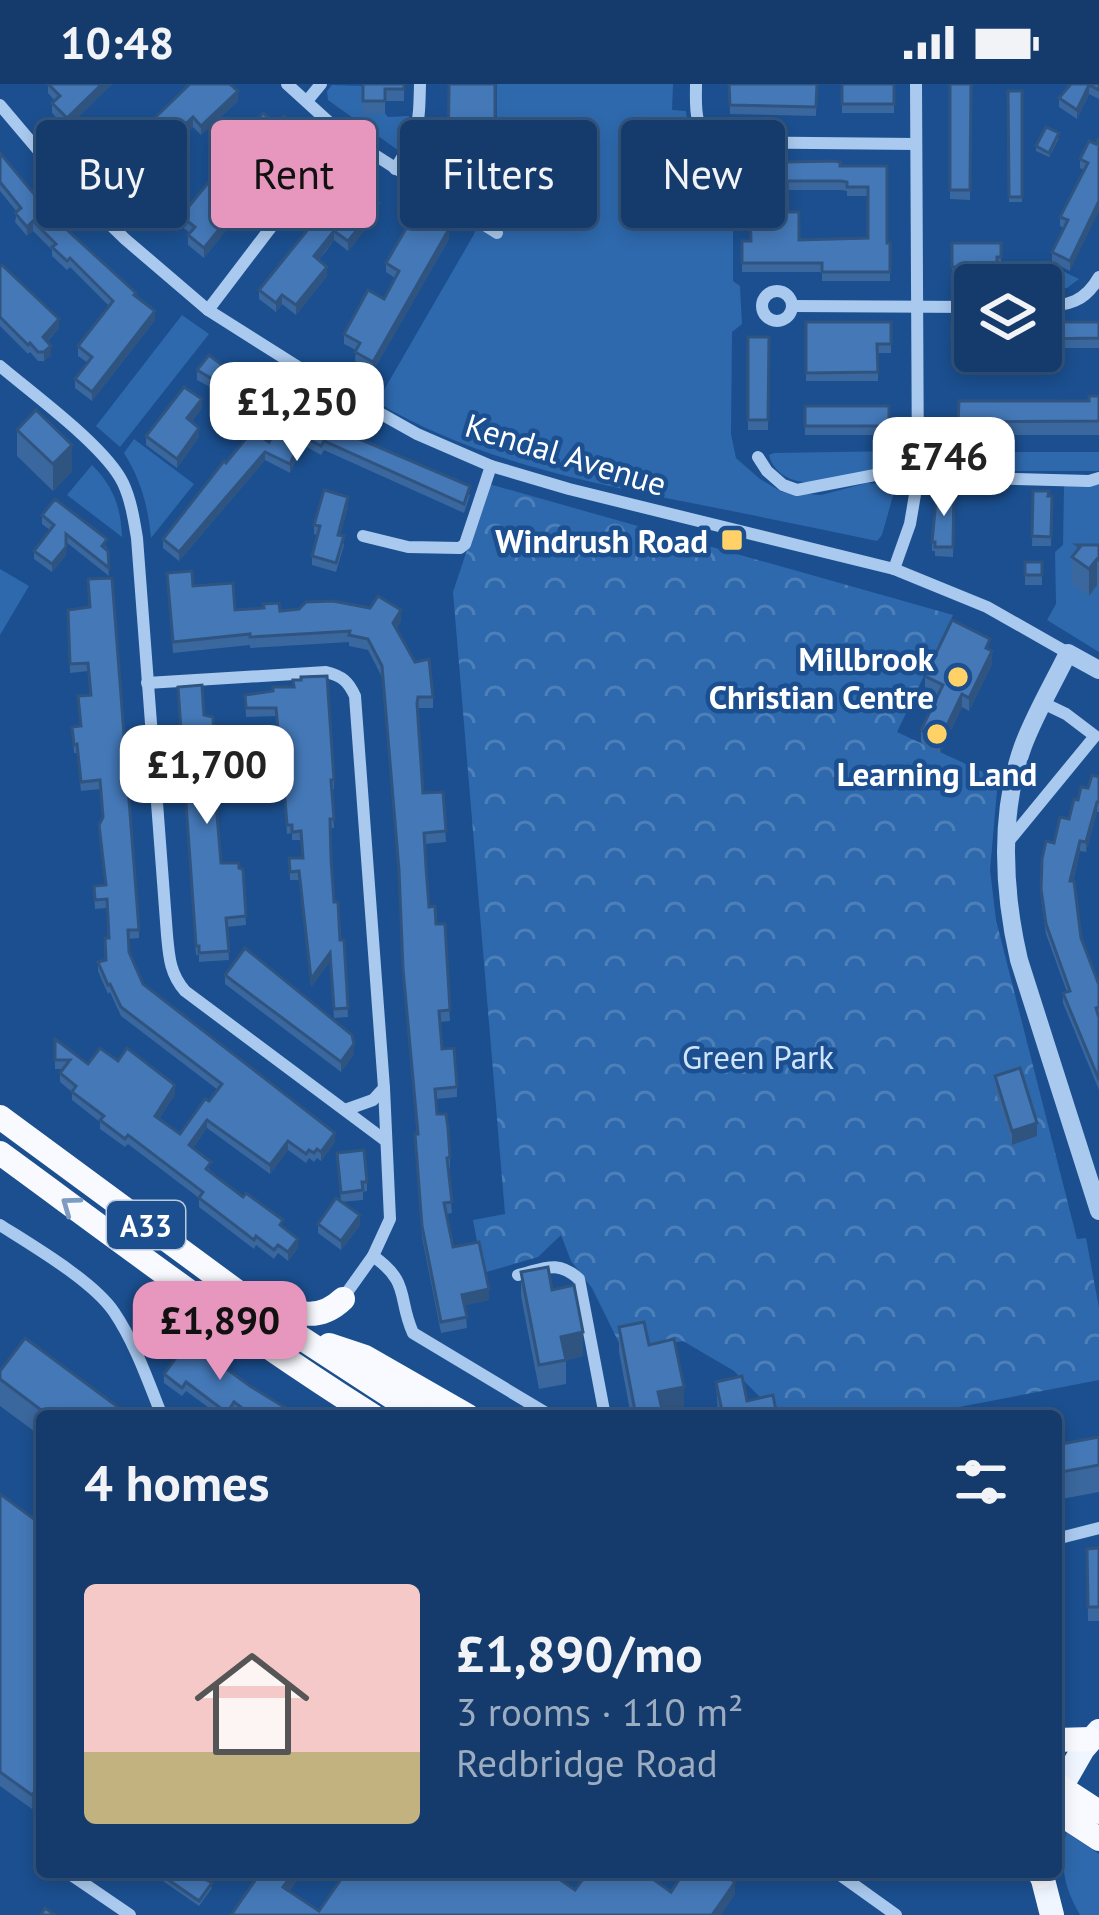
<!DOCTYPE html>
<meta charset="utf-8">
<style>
:root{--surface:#143b6b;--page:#214673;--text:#f1f3f6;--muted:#9dadc1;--line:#33557e;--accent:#e797bd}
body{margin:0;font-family:"PT Sans",sans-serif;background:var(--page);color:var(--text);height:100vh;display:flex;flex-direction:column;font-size:45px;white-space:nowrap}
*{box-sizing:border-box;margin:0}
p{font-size:39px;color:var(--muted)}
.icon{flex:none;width:66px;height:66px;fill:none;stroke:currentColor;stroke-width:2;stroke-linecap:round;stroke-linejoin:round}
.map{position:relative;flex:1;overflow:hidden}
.sheet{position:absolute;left:36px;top:1326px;width:1026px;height:468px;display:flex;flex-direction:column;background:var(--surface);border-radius:12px;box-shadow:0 6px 18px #0003,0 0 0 3px var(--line)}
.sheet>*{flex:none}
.hud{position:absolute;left:36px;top:36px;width:1029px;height:108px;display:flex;gap:24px}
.buttons{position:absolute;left:954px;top:180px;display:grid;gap:24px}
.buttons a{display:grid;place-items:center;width:108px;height:108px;border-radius:12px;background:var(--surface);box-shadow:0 6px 18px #0003,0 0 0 3px var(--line);font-size:60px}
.price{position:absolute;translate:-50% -102px;padding:0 27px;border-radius:24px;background:#fff;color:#222;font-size:39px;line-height:78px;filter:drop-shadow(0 3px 6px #0008)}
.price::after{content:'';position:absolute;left:50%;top:72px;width:36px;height:27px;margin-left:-18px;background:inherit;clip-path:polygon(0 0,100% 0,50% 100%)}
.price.on{background:var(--accent);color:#111}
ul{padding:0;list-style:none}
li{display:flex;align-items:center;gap:36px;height:300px;padding:0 48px}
li span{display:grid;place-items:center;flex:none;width:336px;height:240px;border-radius:12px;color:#555}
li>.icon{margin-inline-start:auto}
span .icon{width:144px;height:144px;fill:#fffc;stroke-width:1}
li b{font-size:51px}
h2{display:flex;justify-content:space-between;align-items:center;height:144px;padding:0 48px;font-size:51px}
.pill{padding:0 42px;border-radius:12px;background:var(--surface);box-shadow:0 6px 18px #0003,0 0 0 3px var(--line);font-size:42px;line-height:108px}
.pill.on{background:var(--accent);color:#111}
.status{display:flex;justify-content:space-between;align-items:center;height:84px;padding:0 60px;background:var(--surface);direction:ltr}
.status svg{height:33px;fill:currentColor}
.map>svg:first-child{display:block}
.green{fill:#2e69ad}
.forest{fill:url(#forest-crowns)}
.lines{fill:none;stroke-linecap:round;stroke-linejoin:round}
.minor{stroke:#a9c9ee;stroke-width:12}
.tertiary{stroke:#a9c9ee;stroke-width:18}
.primary{stroke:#f0f6ff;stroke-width:24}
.trunk{stroke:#f8faff;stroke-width:24}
.wall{fill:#3a679d;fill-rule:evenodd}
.shaded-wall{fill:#305480}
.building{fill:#4478b7;stroke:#305480;stroke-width:3;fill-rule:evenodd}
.oneway{stroke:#7e9cc1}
.poi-dot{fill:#ffd166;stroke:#1b4f8f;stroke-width:4.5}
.labels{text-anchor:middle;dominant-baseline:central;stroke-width:9;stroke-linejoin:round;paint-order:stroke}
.shield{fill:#1b4f8f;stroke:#bbcadd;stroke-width:3}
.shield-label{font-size:30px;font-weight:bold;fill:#fff}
.street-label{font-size:33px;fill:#fff;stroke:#1b4f8f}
.poi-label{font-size:33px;font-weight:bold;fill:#fff;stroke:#1b4f8f;text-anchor:end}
.park-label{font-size:33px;fill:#cfe3fa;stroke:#1b4f8f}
</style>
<div class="status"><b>10:48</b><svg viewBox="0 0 49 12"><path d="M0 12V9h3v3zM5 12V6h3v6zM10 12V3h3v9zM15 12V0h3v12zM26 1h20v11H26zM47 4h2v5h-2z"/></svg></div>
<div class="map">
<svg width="1099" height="1831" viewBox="0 0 1099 1831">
<defs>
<pattern id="forest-crowns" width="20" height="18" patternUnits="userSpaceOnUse" patternTransform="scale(3)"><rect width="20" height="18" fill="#2e69ad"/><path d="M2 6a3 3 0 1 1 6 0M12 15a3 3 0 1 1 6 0" fill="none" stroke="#4d80b9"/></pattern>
</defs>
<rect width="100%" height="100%" fill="#1b4f8f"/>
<g class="green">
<path d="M497,0H673L672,26L686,27C690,62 697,64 730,71L733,101V197L740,202L742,240L732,248L731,350L736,374L760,395L782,408L821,411L867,399L896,401L882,451L877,457C810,443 743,429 676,416C573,395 468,373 377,318L473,152L488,121L418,79L421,70H448V93L497,96Z"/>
<path d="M332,1L363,2L388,33L409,32L410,51L399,67L328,16L327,7Z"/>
<path d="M1044,178L1079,195L1067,204L1041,206V201H1023V183L1040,184Z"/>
<path d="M182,231L209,250L120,363L96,342Z"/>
<path d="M134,355L194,400L151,454C148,422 141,396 124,369Z"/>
<path d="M900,367V387C864,392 782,419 769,371L774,369Z"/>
<rect x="938" y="368" width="161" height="19"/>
<path d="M92,381C113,402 121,423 122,453L67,411Z"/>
<path d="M1067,401H1099V461L1072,500L1099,498V568L1047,536L1056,520L1055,468L1063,461L1064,403Z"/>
<path d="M0,485L29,502L0,551Z"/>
<path d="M1066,1748L1099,1770V1831H1080C1062,1799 1061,1783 1066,1748Z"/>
</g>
<path class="forest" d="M489,400L953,531L897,648L998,695L990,786L996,836L1077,1155L1086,1154L1099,1224V1296L954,1324V1327L930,1332H806L799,1325L777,1330L734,1287L683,1257L623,1267L592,1204L571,1177L561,1151L538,1173L483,1189L473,1136L505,1130L453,508Z"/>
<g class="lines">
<g class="minor">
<path d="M287,0L342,50L497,149"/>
<path d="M696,0C696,24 693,43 714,58L916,60"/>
<path d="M307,17L321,0"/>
<path d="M0,21L60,92L125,155L208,226L303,286L417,350L491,382L569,405L894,485L987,523L1068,569"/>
<path d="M395,85C419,48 419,43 420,0"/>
<circle cx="777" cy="222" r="15"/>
<path d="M792,222L975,223"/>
<path d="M1041,222C1068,222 1085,218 1099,193"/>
<path d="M208,226L342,50"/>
<path d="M0,282C33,310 106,363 123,399C131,416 134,436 137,454L167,851C169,873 170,890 185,907L386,1057"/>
<path d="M758,373L767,387L783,401L797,406L875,391L1089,397L1099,394"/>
<path d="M363,452L408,463L460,464L465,460L491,382"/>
<path d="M894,485L910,440L918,393L916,0"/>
<path d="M147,599L326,588C342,592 348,597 355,612L384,1004L390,1135L373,1172L343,1214"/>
<path d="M1008,758L1095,652L1066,630L1043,619"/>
<path d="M345,1026L373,1016L384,1004"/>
<path d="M0,1141C33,1162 93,1197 114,1228C135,1259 148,1297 162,1332"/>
<path d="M373,1172C411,1199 397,1213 413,1249L551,1332"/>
<path d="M518,1191C544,1185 557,1175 579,1195L605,1332"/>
<path d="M1056,1455L1099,1444"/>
<path d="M67,1788L130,1831"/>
<path d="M836,1788L896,1831"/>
</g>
<path class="tertiary" d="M1099,586L1068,569C1053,600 1035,630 1023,662C999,729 1003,807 1019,876L1099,1127"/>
<g class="primary">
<path d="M1056,1712L1083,1665L1099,1647"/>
<path d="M1041,1788L1052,1831"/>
</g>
<g class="trunk">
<path d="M0,1033L292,1248L421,1332"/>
<path d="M0,1069C123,1159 244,1251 373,1332"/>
<path d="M258,1215C290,1226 315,1242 343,1215"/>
<path d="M329,1261L365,1273L468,1332"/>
<path d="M1056,1656L1091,1655"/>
<path d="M1056,1700L1099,1728"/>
<path d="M1056,1727L1099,1755"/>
<path d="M1039,1788L1041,1792"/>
</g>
</g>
<g class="wall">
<path d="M48,0H112L67,44L52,29V19L55,17L48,9Z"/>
<path d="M190,0L238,17L201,51L193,43L175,60L179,73L143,108L131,95L123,103L109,88V78Z"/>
<path d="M363,0H404V17H385V30H363Z"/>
<path d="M449,0H495V80H470V93H448Z"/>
<path d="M729,0H817L816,32L730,30Z"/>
<rect x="842" y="0" width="52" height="29"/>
<path d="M950,0H971L970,116L950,115Z"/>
<path d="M1071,0H1099V15L1089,10L1077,35L1059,23V14Z"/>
<path d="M1008,7H1022V118H1009Z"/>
<path d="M277,40L300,54L204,174L188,161V151L190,149L181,142V132L226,104L241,85L232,78V68Z"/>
<path d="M1059,54L1049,73L1036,67V62Z"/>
<path d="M1096,60L1070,187L1052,178V168L1064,144L1060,142V133L1084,86L1080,84V75Z"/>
<path d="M0,69L53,133L136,213L155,236L92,317L75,304V295L88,279L78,272V262L109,222L70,183L67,186L52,172V166L33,147L27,152L15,138L17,128L0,107Z"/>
<path d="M734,79L887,82V159H890V197H822V188H742V157H751L749,106H741V101H734ZM787,106H841L847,107V112H868V154L799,156L788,128Z"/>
<path d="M372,109L370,111L379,128L348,167L334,156L326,167L318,176L327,192L296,231L282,220L276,228L259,215V206Z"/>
<path d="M426,144L449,155L373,287L355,277L356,266L344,260V250L384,215L395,194L386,188V179Z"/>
<path d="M952,159H1001V183H997V197L956,196V193H952Z"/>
<path d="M0,183L59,244L47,258L51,271L44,277H38L30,268L28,270L0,242Z"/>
<path d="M806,238H891V269H878V297H806Z"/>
<path d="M975,238V264H952V241Z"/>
<rect x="1041" y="238" width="58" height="26"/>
<path d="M748,253H769L768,346H748Z"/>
<path d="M197,286L226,293L216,306L197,296Z"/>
<path d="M1099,312V351H958L959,317H1089Z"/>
<rect x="805" y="322" width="84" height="29"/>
<path d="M202,324L191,338L199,353L177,384L146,361V352Z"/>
<path d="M264,324L359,355L470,411L464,429L324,366L321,371L303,361L290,389L265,376L179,477L163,464V455L226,379L269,358L278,340L264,333Z"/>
<path d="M17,346L72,387L53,407L17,372Z"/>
<path d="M954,406L953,473L935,472V467H932V458Z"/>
<path d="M1033,407L1052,412L1051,462H1032Z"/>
<path d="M348,423L340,451L344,461L336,488L312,481V472L317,451L314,450V441Z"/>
<path d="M42,431L107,463L109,492L66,458V471L52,488L34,475V467L50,446L42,440Z"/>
<path d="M1077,461H1099V503L1097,501L1089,512L1072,500V473L1077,466Z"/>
<rect x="1025" y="478" width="17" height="23"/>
<path d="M167,489L235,526L280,527L401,537L396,545L433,613V624H418V628L423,709L443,708L446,758L425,760L429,823L436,840H445L450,937L440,938L442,965L457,1003V1013L436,1015L437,1030L450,1073V1084H448L452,1129L446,1130L453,1163L489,1216L465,1221L467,1244L441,1249L422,1153L415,1061L417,1050L403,896L399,796L382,593L368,566L349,562V558L250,564V561L173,569Z"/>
<path d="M90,524L139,846V854L128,855L129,868L143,900L335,1058L321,1077L317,1074L314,1078L309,1074L306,1079L288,1066L270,1090L207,1044L193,1064L211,1087L210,1088L283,1144L298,1164L288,1177L278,1169L274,1175L256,1161L254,1165L199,1123V1114L128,1060L125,1063L100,1045V1038L72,1016V1008L60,998V989L63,985H55V955L88,980L118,977L175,1010L159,1035L180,1050L218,1006L121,932L110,908L108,910L98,887V878L105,876L109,854L107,824L95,825L94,811L105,801L99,750V741L102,735L100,705L81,707L77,669H74L72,643L80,642L90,611L88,587L70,589L68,526Z"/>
<path d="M990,566L992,580L969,627L962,623L940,669L921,659V646L938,612L925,605V592Z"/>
<path d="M273,607L334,696V705H332L334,744H331V775L334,818L340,856H344L348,933L334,934L330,877L311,903L299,796H290L289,774H302L301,756H292V749L287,750L284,703H290V679L273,681L272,656H278L276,632L246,633L245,611Z"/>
<path d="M178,612L204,631L214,659H225L228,715L215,716L221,779L243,785L246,841L227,843L229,876L199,878V871H196Z"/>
<path d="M1099,693V728H1097L1086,768L1080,767L1073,797L1081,854L1099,901V1006L1063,919V909L1067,908L1046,850L1041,815L1042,775L1069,735L1078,716Z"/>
<path d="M225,891L354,970L341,988L225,900Z"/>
<path d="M995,992L1037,1052L1012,1061L995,1006Z"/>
<path d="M337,1078L367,1098V1107L363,1108V1116L341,1118L360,1141L341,1166L318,1149V1140L341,1118Z"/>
<path d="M521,1188L552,1206L583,1272L566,1276V1300L539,1305L521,1212Z"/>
<path d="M619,1243L649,1261L684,1327L663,1332H631L619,1268Z"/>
<path d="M208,1271L250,1302L299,1332H241L234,1327L230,1332H220L186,1307L182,1312L164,1299V1290Z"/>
<path d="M0,1287L130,1332H42V1353L0,1322Z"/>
<path d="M716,1298L747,1317L777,1332H718Z"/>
<path d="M1099,1353V1408L1056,1416V1361Z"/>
<path d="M0,1410L42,1441V1712L32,1725L0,1702Z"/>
<path d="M1099,1464V1537H1088L1087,1465Z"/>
<path d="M150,1788H210L206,1795L212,1804L199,1822Z"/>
</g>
<g class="shaded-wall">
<path d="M102,0H112L67,44V34Z"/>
<path d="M1089,1V10L1077,35V26Z"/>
<path d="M238,7V17L201,51V42Z"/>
<path d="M193,33V43L170,65V55Z"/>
<path d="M300,45V54L204,174V164Z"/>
<path d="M179,64V73L143,108V98Z"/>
<path d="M131,86V95L123,103V93Z"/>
<path d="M1099,117V127L1070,187V177Z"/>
<path d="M379,119V128L348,167V157Z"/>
<path d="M33,137V147L27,152V143Z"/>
<path d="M449,145V155L373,287V278Z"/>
<path d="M334,147V156L314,181V172Z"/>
<path d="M327,183V192L296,231V221Z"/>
<path d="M282,211V220L276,228V219Z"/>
<path d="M155,227V236L92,317V308Z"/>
<path d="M59,235V244L43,262V253Z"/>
<path d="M51,262V271L44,277V268Z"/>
<path d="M226,284V293L216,306V297Z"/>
<path d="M202,315V324L187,343V334Z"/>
<path d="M199,344V353L177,384V375Z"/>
<path d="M303,352V361L290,389V380Z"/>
<path d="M72,361V387L53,407V380Z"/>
<path d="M265,368V376L179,477V468Z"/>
<path d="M348,413V423L338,460V451Z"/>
<path d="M66,463V471L52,488V480Z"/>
<path d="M1097,475V501L1089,512V485Z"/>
<path d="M401,526V537L393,550V539Z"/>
<path d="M992,567V580L969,627V614Z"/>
<path d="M962,610V623L940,669V656Z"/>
<path d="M1097,718V728L1086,768V758Z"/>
<path d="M1080,757V767L1070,807V797Z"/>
<path d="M330,869V877L311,903V895Z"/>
<path d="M354,960V970L341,988V978Z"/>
<path d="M175,1001V1010L155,1041V1032Z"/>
<path d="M207,1036V1044L189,1070V1061Z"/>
<path d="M1037,1039V1052L1012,1061V1047Z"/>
<path d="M335,1049V1058L321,1077V1068Z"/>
<path d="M288,1057V1066L270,1090V1081Z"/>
<path d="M360,1131V1141L341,1166V1157Z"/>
<path d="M298,1155V1164L288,1177V1168Z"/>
<path d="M489,1205V1216L462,1222V1211Z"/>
<path d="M583,1248V1272L561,1277V1253Z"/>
<path d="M684,1303V1327L663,1332L658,1308Z"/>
<path d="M42,1698V1712L32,1725V1711Z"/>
<path d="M294,1788H304L283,1816V1803Z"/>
<path d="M735,1798V1811L721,1831H712Z"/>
</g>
<g class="building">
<path d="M48,0H102L67,34L52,19L60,12Z"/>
<path d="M190,0H230L238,7L201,42L193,33L170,55L179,64L143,98L131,86L123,93L109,78Z"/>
<path d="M363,0H404V5H385V17H363Z"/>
<path d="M449,0H495V68H470V80H448Z"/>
<path d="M729,0H817L816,23L730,21Z"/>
<rect x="842" y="0" width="52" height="20"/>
<path d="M950,0H971L970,106H950Z"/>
<path d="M1071,0H1099V6L1089,1L1077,26L1059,14Z"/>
<path d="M1008,7H1022V113H1009Z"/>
<path d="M263,29L277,40L284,32L300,45L204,164L188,151L195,143L181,132L212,94L226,104L246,79L232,68Z"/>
<path d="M1046,43L1059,49L1049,69L1036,62Z"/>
<path d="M1099,54V117L1070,177L1052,168L1068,136L1060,133L1088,79L1080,75L1089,57L1096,60Z"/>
<path d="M0,69L53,133L136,209L134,211L155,227L92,308L75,295L92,273L78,262L113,217L70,174L67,177L52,163L56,160L33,137L27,143L15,129L21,124L0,98Z"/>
<path d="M834,77L840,78V82H887V159H890V188H822V179H742V157H751L749,97H741V92H734V79ZM787,97H841L847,98V103H868V154L799,156V128H788Z"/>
<path d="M356,86L372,99L365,108L379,119L348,157L334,147L314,172L327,183L296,221L282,211L276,219L259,206Z"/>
<path d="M431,135L449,145L373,278L355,268L360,259L344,250L368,206L384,215L399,187L386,179L411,136L426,144Z"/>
<path d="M952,159H1001V173H997V187H956V183H952Z"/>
<path d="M2,181L59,235L43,253L51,262L44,268H38L30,259L28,261L0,233V183Z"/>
<path d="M806,238H891V260H877L878,288L806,289Z"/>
<path d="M956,238H975V255H952V241H956Z"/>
<path d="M1041,238H1099V254L1041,255Z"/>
<path d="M748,253H769L768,336H748Z"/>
<path d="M209,271L226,284L216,297L197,286Z"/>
<path d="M184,303L202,315L187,334L199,344L177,375L146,352Z"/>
<path d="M273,307L359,355L470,402L464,420L324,357L321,362L303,352L290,380L265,368L179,468L163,455L224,377L226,379L252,347L269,358L282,333L264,324Z"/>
<path d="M1089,312H1099V337L958,338L959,317H1089Z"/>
<rect x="805" y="322" width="84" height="20"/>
<path d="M36,326L72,361L53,380L17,346Z"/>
<path d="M324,406L348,413L338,451L344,452L336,479L312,472L320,442L314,441Z"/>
<path d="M937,406H954L953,463H935V458H932Z"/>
<path d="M1033,407H1049L1048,412H1052L1051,453L1032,452Z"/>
<path d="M55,415L107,455L102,462L108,467L109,484L66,450V463L52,480L34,467L54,441L42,431Z"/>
<path d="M1077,461H1099V476L1097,475L1089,485L1072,473L1080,463Z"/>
<rect x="1025" y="478" width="17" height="13"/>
<path d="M192,487L193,502L233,499L235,526L264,524L263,520L279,519L280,527L299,525L306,518L333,517L370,524L378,512L401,526L393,539L415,578L429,575L433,613H418L417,619L423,709L443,708L446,747L424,749L426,783L429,823L435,822L436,840H445L450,926L439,927L442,965L454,964L457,1003L435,1005L437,1030H446L448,1044L450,1073L447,1074L452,1118L444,1119L453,1163L479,1158L489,1205L462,1211L467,1233L441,1238L422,1142L415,1050H418L403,885L399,786L382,582L368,555L349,551L350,547L250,553V550L173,558L167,489Z"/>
<path d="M112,494L139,846H128L129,868L143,900L335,1049L321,1068L317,1065L314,1069L309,1066L306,1070L288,1057L270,1081L207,1036L189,1061L211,1078L206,1085L243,1113L246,1109L283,1136L280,1141L298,1155L288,1168L278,1161L274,1166L256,1152L254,1156L199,1114L203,1108L128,1051L125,1055L100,1036L104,1032L72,1008L76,1002L60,989L70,976H55V955L88,980L100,964L118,977L127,964L175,1001L155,1032L180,1050L205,1015L209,1017L222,1000L121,923L110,900L108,901L98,878L106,876L105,854H109L107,815L95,816L94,802L106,801L99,741L103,733L100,696L81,698L77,660L74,661L72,643L81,642L78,612L91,611L88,579L70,580L68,526L90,523L88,495Z"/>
<path d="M952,536L990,555L986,564L992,567L969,614L962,610L940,656L921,646L943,601L925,592Z"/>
<path d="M327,592L334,696H331L334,735H330L331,775L334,818H338L340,856H344L348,924L334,925L330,869L311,895L299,787L290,788L289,774H303L301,747L292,748V741H287L284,703H290V671L273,672L272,656H279L276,624H246L245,611L273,607V603H294L293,596H301V593Z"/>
<path d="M202,601L204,631L213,633L214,659H225L228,706L215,707L221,779H239V784L243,785L246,832L226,834L229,867L199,869V862H196L178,603Z"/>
<path d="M1092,691L1099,693V718H1097L1086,758L1080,757L1070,797H1074L1081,854L1099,901V923L1096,924L1099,934V996L1063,909L1070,907L1046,840L1041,805L1042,775L1046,757L1054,759L1060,733L1069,735L1074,715L1078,716L1081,703L1088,704Z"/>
<path d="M245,864L352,951L354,960L341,978L225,891Z"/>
<path d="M1020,984L1037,1039L1012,1047L995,992Z"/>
<path d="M364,1066L367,1098H362L363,1106L341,1109L337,1069Z"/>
<path d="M336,1114L360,1131L341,1157L318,1140Z"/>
<path d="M548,1183L552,1206L574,1201L583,1248L561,1253L566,1276L539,1281L521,1188Z"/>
<path d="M644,1238L649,1261L674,1255L684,1303L658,1308L663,1330L654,1332H636L619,1243Z"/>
<path d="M191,1253L208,1266L206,1270L250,1302L299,1332H253L234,1318L227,1329L186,1298L182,1304L164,1290Z"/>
<path d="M25,1254L130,1332H49L0,1295V1287Z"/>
<path d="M742,1292L747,1317L773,1311L777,1332H723L716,1298Z"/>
<path d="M1099,1353V1381L1056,1389V1361Z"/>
<path d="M0,1410L42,1441V1698L32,1711L0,1688Z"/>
<path d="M1099,1464V1523H1088L1087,1465Z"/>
<path d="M157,1788H207L203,1794L212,1799L199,1817Z"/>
<path d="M261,1788H294L283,1803L319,1827L346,1788H549L575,1806L588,1788H648L646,1790L671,1808L684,1788H720L735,1798L712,1831H231Z"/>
<path d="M45,1824L55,1831H41Z"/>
</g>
<defs><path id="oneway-chevron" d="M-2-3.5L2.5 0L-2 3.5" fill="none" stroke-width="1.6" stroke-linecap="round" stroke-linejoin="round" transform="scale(3)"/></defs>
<use class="oneway" href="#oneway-chevron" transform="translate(70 1121) rotate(-144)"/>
<g class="poi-dot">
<rect x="720" y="444" width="24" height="24" rx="6"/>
<circle cx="958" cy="593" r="12"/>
<circle cx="937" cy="650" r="12"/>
</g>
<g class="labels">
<rect class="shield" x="107" y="1117" width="78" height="48" rx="9"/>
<g class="shield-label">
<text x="146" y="1141">A33</text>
</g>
<g class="street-label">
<text transform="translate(566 370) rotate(17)">Kendal Avenue</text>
</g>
<g class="poi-label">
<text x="708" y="456">Windrush Road</text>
<text x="934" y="574">Millbrook<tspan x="934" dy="38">Christian Centre</tspan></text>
<text x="937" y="689" text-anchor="middle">Learning Land</text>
</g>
<g class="park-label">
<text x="758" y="972">Green Park</text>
</g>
</g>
</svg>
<div class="buttons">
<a><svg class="icon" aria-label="layers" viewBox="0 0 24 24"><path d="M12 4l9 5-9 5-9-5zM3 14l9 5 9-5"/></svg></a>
</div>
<b class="price" style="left:297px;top:380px">£1,250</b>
<b class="price" style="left:944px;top:435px">£746</b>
<b class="price" style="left:207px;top:743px">£1,700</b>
<b class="price on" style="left:220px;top:1299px">£1,890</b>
<div class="hud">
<a class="pill">Buy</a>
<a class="pill on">Rent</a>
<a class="pill">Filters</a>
<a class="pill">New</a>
</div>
<section class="sheet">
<h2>4 homes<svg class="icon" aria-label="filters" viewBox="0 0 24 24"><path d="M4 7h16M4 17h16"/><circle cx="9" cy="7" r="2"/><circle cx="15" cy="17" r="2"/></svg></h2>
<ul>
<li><span style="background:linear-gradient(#f6c9c9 70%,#c2b280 0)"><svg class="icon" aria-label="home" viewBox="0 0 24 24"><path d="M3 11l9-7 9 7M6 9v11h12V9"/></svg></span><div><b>£1,890/mo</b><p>3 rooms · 110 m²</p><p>Redbridge Road</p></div></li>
</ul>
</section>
</div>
